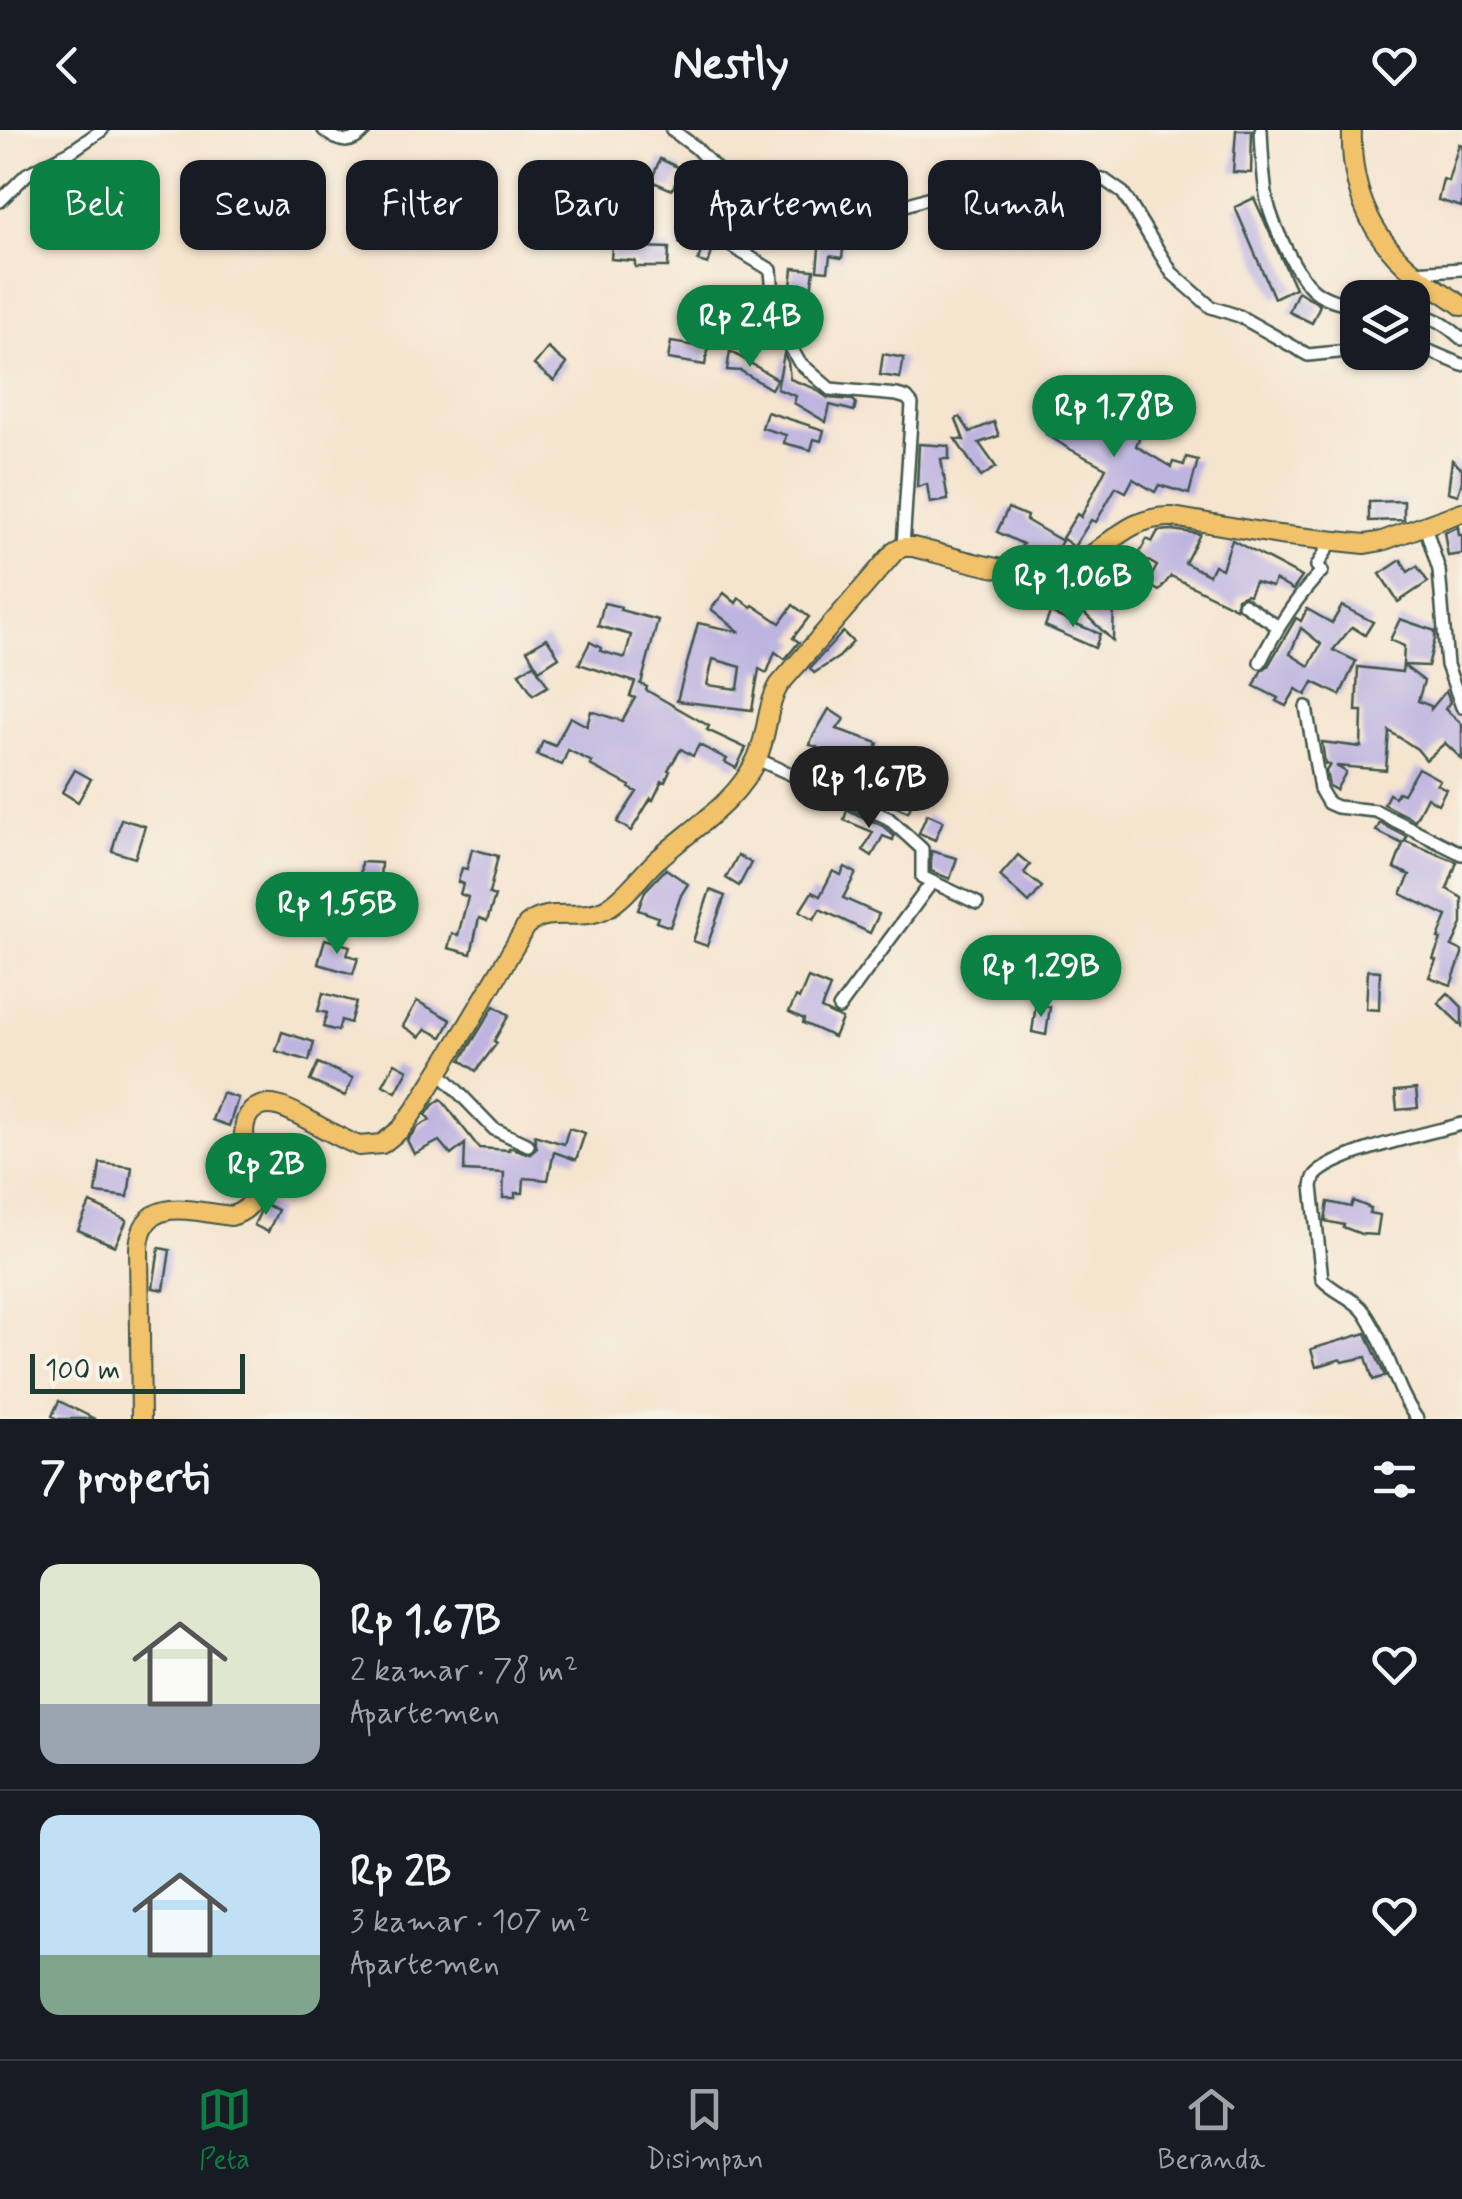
<!DOCTYPE html>
<html lang="id">
<meta charset="utf-8">
<style>
:root{--surface:#171b24;--page:#242831;--text:#f1f3f6;--muted:#9ea1a6;--line:#363941;--accent:#0b8043}
body{margin:0;font-family:Mynerve,sans-serif;background:var(--page);color:var(--text);height:100vh;display:flex;flex-direction:column;font-size:38px;white-space:nowrap}
*{box-sizing:border-box;margin:0}
p{font-size:32px;color:var(--muted)}
.icon{flex:none;width:55px;height:55px;fill:none;stroke:currentColor;stroke-width:2;stroke-linecap:round;stroke-linejoin:round}
.map{position:relative;height:1289px;overflow:hidden}
.drawer{display:flex;flex-direction:column;background:var(--surface);flex:1}
.drawer>*{flex:none}
.banner{position:absolute;left:30px;top:30px;width:1402px;height:90px;display:flex;gap:20px}
.controls{position:absolute;left:1340px;top:150px;display:grid;gap:20px}
.controls a{display:grid;place-items:center;width:90px;height:90px;border-radius:20px;background:var(--surface);box-shadow:0 2px 8px #0004;font-size:50px}
.scale{position:absolute;left:30px;bottom:25px;width:215px;box-sizing:border-box;padding-left:10px;border:5px solid #1f3d34;border-top:0;font-size:28px;line-height:35px;white-space:nowrap;color:#1f3d34;-webkit-text-stroke:8px #f7f3e8;paint-order:stroke}
.price{position:absolute;translate:-50% -85px;padding:0 22px;border-radius:35px;background:var(--accent);color:#fff;font-size:32px;line-height:65px;filter:drop-shadow(0 2px 5px #0008)}
.price::after{content:'';position:absolute;left:50%;top:60px;width:30px;height:22px;margin-left:-15px;background:inherit;clip-path:polygon(0 0,100% 0,50% 100%)}
.price.current{background:#222;color:#fff}
ul{padding:0;list-style:none}
li{display:flex;align-items:center;gap:30px;height:250px;padding:0 40px}
li+li{border-top:2px solid var(--line)}
li span{display:grid;place-items:center;flex:none;width:280px;height:200px;border-radius:20px;color:#555}
li>.icon{margin-inline-start:auto}
span .icon{width:120px;height:120px;fill:#fffc;stroke-width:1}
li b{font-size:42px}
h2{display:flex;justify-content:space-between;align-items:center;height:120px;padding:0 40px;font-size:42px}
.pill{padding:0 35px;border-radius:20px;background:var(--surface);box-shadow:0 2px 8px #0004;font-size:35px;line-height:90px}
.pill.current{background:var(--accent);color:#fff}
header{display:flex;justify-content:space-between;align-items:center;height:130px;padding:0 40px;background:var(--surface);font-size:45px;font-weight:700}
.tab-bar{display:flex;justify-content:space-around;align-items:center;height:140px;border-top:2px solid var(--line);background:var(--surface);font-size:28px;color:var(--muted)}
.tab-bar a{display:grid;justify-items:center;gap:5px}
.tab-bar .current{color:var(--accent)}
.map>svg:first-child{display:block}
.building{fill:#beb4e0;fill-rule:evenodd}
.lines{fill:none;stroke-linecap:round;stroke-linejoin:round}
.street-casing{stroke:#3f564b;stroke-width:16}
.primary-casing{stroke:#3f564b;stroke-width:22}
.street{stroke:#fff;stroke-width:11}
.primary{stroke:#f2c26a;stroke-width:18}
</style>
<header><svg class="icon" aria-label="back" viewBox="0 0 24 24"><path d="M15 5l-7 7 7 7"/></svg>Nestly<svg class="icon" aria-label="heart" viewBox="0 0 24 24"><path d="M12 20l-8-8c-3-5 5-10 8-4 3-6 11-1 8 4z"/></svg></header>
<div class="map">
<svg width="1462" height="1289" viewBox="0 0 1462 1289">
<rect width="100%" height="100%" fill="#f7f3e8"/>
<filter id="ink" filterUnits="userSpaceOnUse"><feTurbulence type="fractalNoise" baseFrequency=".01" numOctaves="2"/><feDisplacementMap in="SourceGraphic" scale="20" xChannelSelector="R" yChannelSelector="G"/><feConvolveMatrix kernelMatrix="1 2 1 2 8 2 1 2 1" color-interpolation-filters="sRGB"/></filter>
<filter id="wash" filterUnits="userSpaceOnUse"><feTurbulence type="fractalNoise" baseFrequency=".0048" numOctaves="4" result="noise"/><feDisplacementMap in="SourceGraphic" scale="40" xChannelSelector="R" yChannelSelector="G"/><feGaussianBlur stdDeviation="2.25" result="paint"/><feColorMatrix in="noise" values="0 0 0 0 0 0 0 0 0 0 0 0 0 0 0 0 0 1.4 0 .05"/><feComposite in="paint" operator="in"/></filter>
<g filter="url(#wash)">
<rect width="100%" height="100%" fill="#f5e4ce"/>
<g id="blocks">
<g class="building">
<path d="M1236,0H1252L1251,43L1233,42Z"/>
<path d="M1459,14L1462,15V77L1438,70L1443,49L1448,51Z"/>
<path d="M660,29L682,39L672,60L651,51Z"/>
<path d="M698,57L722,65L710,99L719,102L708,134L698,131L701,121L679,113Z"/>
<path d="M1254,68L1295,158L1274,168L1235,77Z"/>
<path d="M820,108L844,111L842,128L830,126L828,141L817,140Z"/>
<path d="M612,116L669,118L668,137H635V131L611,129Z"/>
<path d="M793,138L814,140L810,167L806,166L802,199L812,200L810,211L797,209L790,196L793,176L783,175L785,156L791,157Z"/>
<path d="M1298,161L1320,175L1312,193L1289,182Z"/>
<path d="M731,187L748,191L744,216L731,213Z"/>
<path d="M671,212L708,218L705,235L668,229Z"/>
<path d="M548,218L567,234L554,251L534,235Z"/>
<path d="M730,221L777,249L771,259L741,241L727,240Z"/>
<path d="M784,224L788,232L790,249L814,258L828,268L853,270L856,273L854,281L830,275L826,292L794,273L796,266L777,259Z"/>
<path d="M883,224L904,228L900,248L880,245Z"/>
<path d="M1086,260L1108,273L1103,283L1117,288L1115,294L1141,303L1136,316L1171,337L1173,332L1184,335L1186,327L1198,330L1189,364L1159,355L1155,362L1133,349L1126,362L1116,357L1096,392L1091,390L1074,417L1062,408L1077,384L1081,387L1106,338L1066,317L1046,304L1055,291L1066,299L1084,273L1080,270Z"/>
<path d="M767,282L824,300L821,311L814,309L811,320L784,313L786,305L762,298Z"/>
<path d="M960,287L970,302L994,292L999,306L979,313L996,337L981,347L955,309L964,310L956,289Z"/>
<path d="M919,314L949,316V329H941L948,370L930,373L927,354L917,357Z"/>
<path d="M1452,330L1462,339V351L1458,365L1448,362Z"/>
<path d="M1404,371V390L1369,391V372Z"/>
<path d="M1008,378L1027,386L1026,390L1062,411L1051,429L1043,424L1040,428L1021,417L1023,414L997,402Z"/>
<path d="M1458,397L1459,405H1462V424L1448,426L1444,402Z"/>
<path d="M1172,400L1200,404L1185,433L1209,445L1214,435L1222,439L1232,410L1302,447L1293,460L1275,450L1272,457L1255,452L1249,465L1246,464L1237,468L1236,478L1171,446L1159,461L1147,454L1157,436L1138,425L1147,409L1152,412L1158,401Z"/>
<path d="M1401,430L1408,442L1417,436L1428,452L1398,472L1380,444Z"/>
<path d="M1098,435L1114,466L1113,511L1058,458L1063,452L1078,447Z"/>
<path d="M724,463L736,473L739,468L751,477L753,475L780,493L793,475L809,487L793,508L799,512L785,529L775,522L767,543L759,539L752,580L677,571L698,493L740,502L711,479ZM713,529L741,537L738,559L707,555Z"/>
<path d="M604,473L621,477L620,480L658,490L641,554L639,553L647,557L646,560L709,596L707,600L746,618L736,638L725,632L727,629L699,615L693,626L681,619L668,640L670,641L665,652L662,651L653,670L651,668L631,701L617,692L637,662L629,658L630,656L590,635L592,632L568,620L562,635L537,625L543,611L555,616L570,587L587,596L591,581L622,591L635,568L630,566L635,552L579,534L590,512L601,518L600,521L625,528L631,505L598,496Z"/>
<path d="M1342,476L1373,492L1365,505L1352,497L1333,520L1356,531L1340,565L1313,552L1306,565L1296,559L1286,576L1276,571L1278,568L1254,556L1261,541L1268,536L1296,488L1301,491L1307,479L1332,493ZM1301,498L1321,514L1309,536L1290,524Z"/>
<path d="M1050,483L1100,504L1095,518L1045,496Z"/>
<path d="M1400,489L1435,501V508L1428,536L1403,535L1404,516L1390,510Z"/>
<path d="M843,502L853,512L839,527L814,543L810,538Z"/>
<path d="M547,508L559,527L539,540L527,520Z"/>
<path d="M534,534L548,556L533,565L519,543Z"/>
<path d="M1403,535L1424,551L1418,571L1431,576V579L1446,561L1450,572L1445,579L1462,594V629L1445,613L1426,630L1417,619L1389,601L1386,640L1336,636L1346,642L1336,660L1329,656L1326,641L1330,635L1325,634L1322,612L1361,617L1362,581H1356L1358,537L1402,542Z"/>
<path d="M829,579L844,589L837,599L878,613L865,651L843,646L845,641L813,632L817,617L810,615L812,608Z"/>
<path d="M1418,638L1440,650L1437,654L1446,659L1438,674L1427,667L1415,690L1384,674L1389,664L1395,667L1398,662L1403,664Z"/>
<path d="M75,640L91,649L78,672L62,662Z"/>
<path d="M879,651L915,668L908,682L872,666Z"/>
<path d="M847,680L883,696L894,706L893,710L883,706L872,726L863,720L873,702L844,690Z"/>
<path d="M927,684L943,691L935,710L919,703Z"/>
<path d="M121,689L145,696L135,728L112,721Z"/>
<path d="M1380,693L1407,707L1405,711L1457,732L1447,759L1462,768V794L1452,816L1462,821V824L1451,855L1429,847L1436,830L1433,829L1441,809L1438,808L1447,786L1401,764L1410,745L1394,738L1404,711L1403,714L1376,701Z"/>
<path d="M472,719L498,726L489,764L495,766L487,791L479,788L471,824L448,818L452,804L458,805L468,767L460,764L463,754L458,752L462,738L467,739Z"/>
<path d="M931,721L957,728L950,749L931,741Z"/>
<path d="M738,725L751,733L739,756L726,748Z"/>
<path d="M1018,725L1030,735L1024,743L1042,757L1029,773L1000,746Z"/>
<path d="M361,732L381,733L378,790L350,788L351,765H359Z"/>
<path d="M845,737L856,743L843,768L879,784L870,803L820,779L814,789L800,781L812,762L820,766L833,741L841,745Z"/>
<path d="M666,739L688,754L681,765L670,797L656,792L658,787L638,780L645,761Z"/>
<path d="M710,760L725,766L707,816L693,811Z"/>
<path d="M325,809L350,816L347,825L358,828L353,844L318,834Z"/>
<path d="M1368,840L1380,841L1379,880L1366,879Z"/>
<path d="M808,848L830,857L821,879L842,889L834,907L803,893L804,889L789,882L796,867L799,869Z"/>
<path d="M323,863L356,872L350,893L341,890L338,901L323,897L327,883L318,881Z"/>
<path d="M1448,863L1462,877V896L1438,873Z"/>
<path d="M417,871L451,890L442,907L426,899L420,907L403,896Z"/>
<path d="M1036,874L1050,877L1046,905L1032,902Z"/>
<path d="M494,876L509,885L494,911L497,913L476,941L461,930Z"/>
<path d="M282,902L314,912L309,931L276,921Z"/>
<path d="M318,933L353,948L345,966L310,951Z"/>
<path d="M395,933L408,940L396,962L383,955Z"/>
<path d="M1416,959L1418,978L1397,980L1395,961Z"/>
<path d="M222,963L238,968L229,996L212,990Z"/>
<path d="M441,969L479,1018L509,1020V1018H512L530,1024L537,1018L534,1005L564,1014L569,998L585,1003L576,1030L554,1022L548,1050L524,1048L523,1063H515V1068H503L504,1043L464,1041L465,1014L451,1025L439,1011L414,1024L407,1010L419,996L430,990L426,985L433,975Z"/>
<path d="M100,1033L132,1037L128,1067L96,1063Z"/>
<path d="M1353,1071L1371,1078L1369,1083L1380,1085L1377,1105L1361,1104L1343,1097L1344,1095L1325,1091L1328,1072L1351,1077Z"/>
<path d="M90,1073L127,1090L115,1116L78,1100Z"/>
<path d="M264,1074L278,1080L268,1102L254,1095Z"/>
<path d="M159,1118L170,1120L164,1160L153,1158Z"/>
<path d="M1366,1203L1385,1246L1373,1250L1366,1227L1342,1232L1341,1229L1316,1237L1311,1219Z"/>
<path d="M59,1271L95,1289H58L52,1286Z"/>
</g>
</g>
</g>
<g filter="url(#ink)">
<use href="#blocks" fill-opacity="0" stroke="#3f564b" stroke-width="2.5"/>
<g class="lines">
<defs>
<g id="street">
<path d="M324,0C339,13 351,16 365,0"/>
<path d="M672,0L695,17L722,45L743,58L829,86L847,89L870,87L927,68L1000,55L1065,46L1103,49L1123,63L1172,143L1211,177L1239,186L1308,225L1358,220"/>
<path d="M1261,0C1262,23 1263,48 1267,70C1272,94 1296,145 1314,160C1326,170 1343,173 1358,176"/>
<path d="M743,58L727,111L733,117L771,140L775,188L799,232L830,259L897,265L907,268L912,274L903,417"/>
<path d="M0,71L27,44L70,22L102,0"/>
<path d="M1413,142L1462,139"/>
<path d="M1412,183C1433,186 1447,195 1462,209"/>
<path d="M1412,217L1427,220L1462,235"/>
<path d="M1425,396L1439,440L1447,535L1462,577"/>
<path d="M1244,474L1277,496"/>
<path d="M1260,532C1277,497 1295,469 1322,441L1317,436L1332,411"/>
<path d="M1306,577L1320,659L1328,673L1337,677L1376,681L1462,724"/>
<path d="M757,629L888,688L922,719V747L977,773"/>
<path d="M839,878L932,752"/>
<path d="M439,942L494,999L528,1015"/>
<path d="M1417,1289C1394,1257 1387,1215 1365,1183C1354,1167 1334,1163 1322,1149L1312,1056C1314,1048 1313,1047 1319,1042C1347,1020 1425,1004 1462,994"/>
</g>
<g id="primary">
<path d="M1352,0C1350,59 1370,108 1417,145C1431,156 1448,165 1462,176"/>
<path d="M141,1289L139,1118C142,1063 193,1082 231,1086C241,1083 251,1077 254,1066C259,1042 231,1001 252,981C268,966 294,982 310,991C326,1000 342,1009 359,1016L382,1014L401,999L417,977L468,895L527,795C550,775 581,793 607,778C626,767 640,746 656,731C691,699 738,672 757,628C768,604 766,577 779,555L895,421L903,417H913C951,426 1021,450 1057,441C1102,431 1120,385 1173,387L1279,405L1365,414L1382,411L1462,382"/>
</g>
</defs>
<use href="#street" class="street-casing"/>
<use href="#primary" class="primary-casing"/>
<use href="#street" class="street"/>
<use href="#primary" class="primary"/>
</g>
</g>
</svg>
<div class="controls">
<a><svg class="icon" aria-label="layers" viewBox="0 0 24 24"><path d="M12 4l9 5-9 5-9-5zM3 14l9 5 9-5"/></svg></a>
</div>
<div class="scale">100 m</div>
<b class="price" style="left:750px;top:240px">Rp 2.4B</b>
<b class="price" style="left:1114px;top:330px">Rp 1.78B</b>
<b class="price" style="left:1073px;top:500px">Rp 1.06B</b>
<b class="price current" style="left:869px;top:701px">Rp 1.67B</b>
<b class="price" style="left:337px;top:827px">Rp 1.55B</b>
<b class="price" style="left:1041px;top:890px">Rp 1.29B</b>
<b class="price" style="left:266px;top:1088px">Rp 2B</b>
<div class="banner">
<a class="pill current">Beli</a>
<a class="pill">Sewa</a>
<a class="pill">Filter</a>
<a class="pill">Baru</a>
<a class="pill">Apartemen</a>
<a class="pill">Rumah</a>
</div>
</div>
<section class="drawer">
<h2>7 properti<svg class="icon" aria-label="filters" viewBox="0 0 24 24"><path d="M4 7h16M4 17h16"/><circle cx="9" cy="7" r="2"/><circle cx="15" cy="17" r="2"/></svg></h2>
<ul>
<li><span style="background:linear-gradient(#dfe7d0 70%,#9aa5b1 0)"><svg class="icon" aria-label="home" viewBox="0 0 24 24"><path d="M3 11l9-7 9 7M6 9v11h12V9"/></svg></span><div><b>Rp 1.67B</b><p>2 kamar · 78 m²</p><p>Apartemen</p></div><svg class="icon" aria-label="heart" viewBox="0 0 24 24"><path d="M12 20l-8-8c-3-5 5-10 8-4 3-6 11-1 8 4z"/></svg></li>
<li><span style="background:linear-gradient(#bfe0f5 70%,#7fa58c 0)"><svg class="icon" aria-label="home" viewBox="0 0 24 24"><path d="M3 11l9-7 9 7M6 9v11h12V9"/></svg></span><div><b>Rp 2B</b><p>3 kamar · 107 m²</p><p>Apartemen</p></div><svg class="icon" aria-label="heart" viewBox="0 0 24 24"><path d="M12 20l-8-8c-3-5 5-10 8-4 3-6 11-1 8 4z"/></svg></li>
</ul>
</section>
<nav class="tab-bar">
<a class="current"><svg class="icon" aria-label="map" viewBox="0 0 24 24"><path d="M3 6l6-2 6 2 6-2v14l-6 2-6-2-6 2zM9 4v14M15 6v14"/></svg>Peta</a>
<a><svg class="icon" aria-label="saved" viewBox="0 0 24 24"><path d="M7 4h10v16l-5-4-5 4z"/></svg>Disimpan</a>
<a><svg class="icon" aria-label="home" viewBox="0 0 24 24"><path d="M3 11l9-7 9 7M6 9v11h12V9"/></svg>Beranda</a>
</nav>
